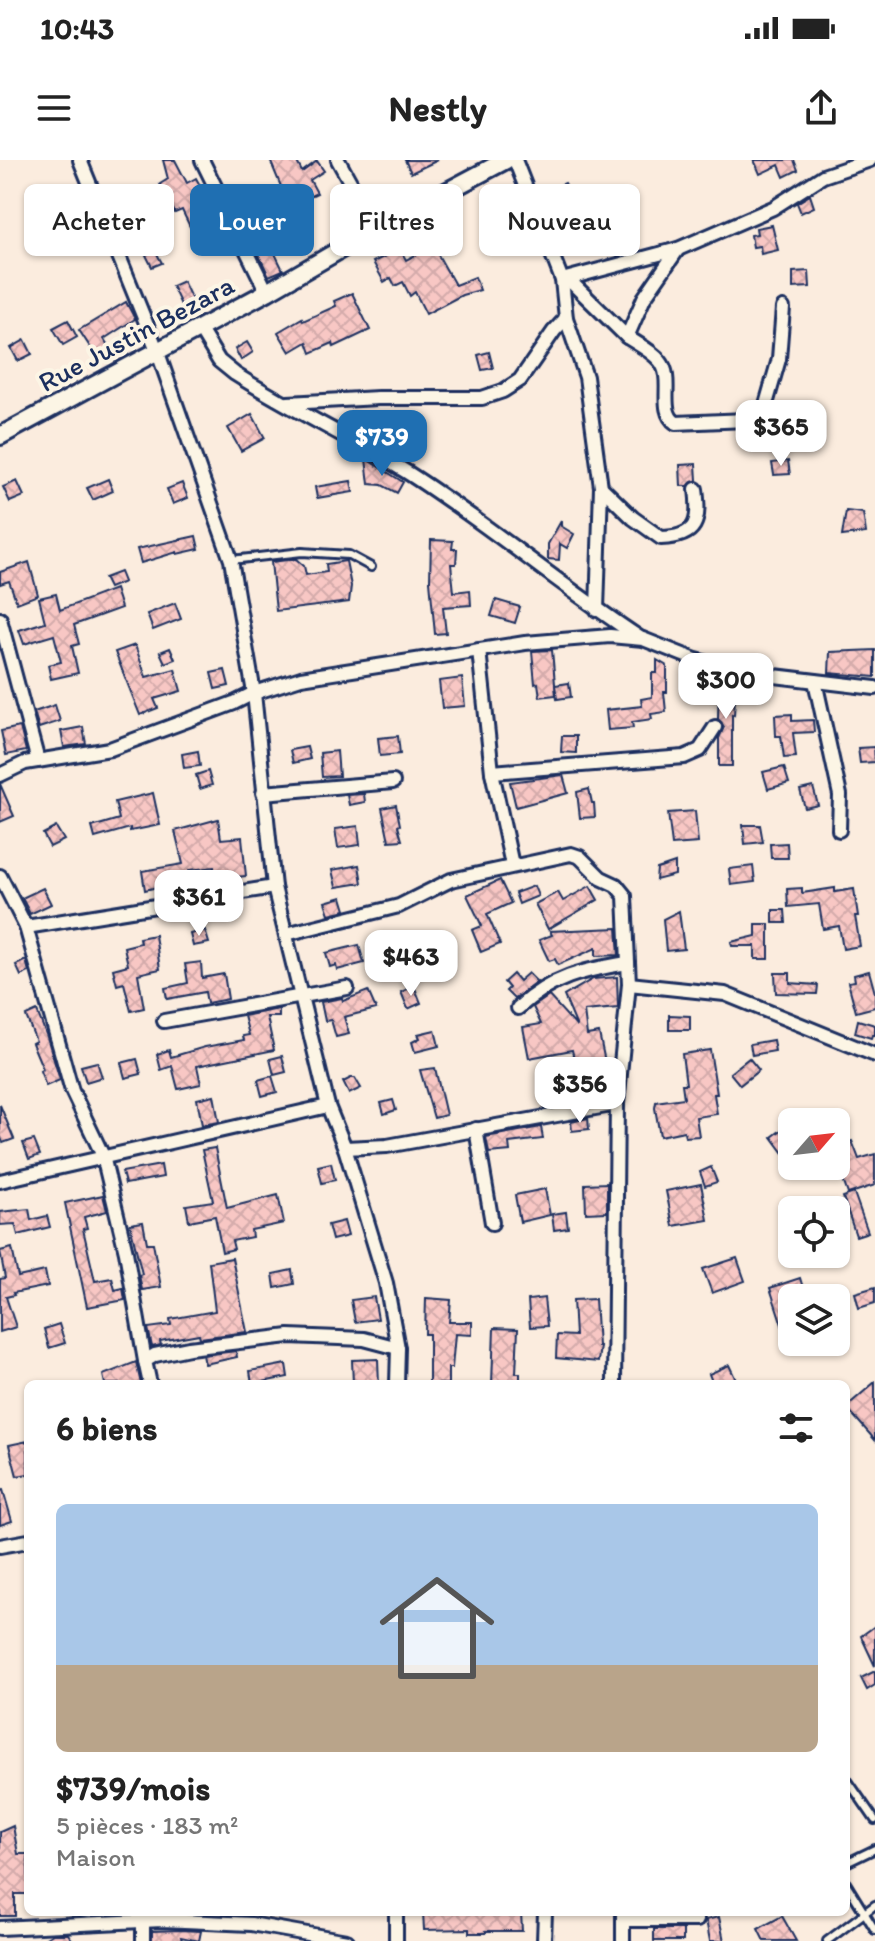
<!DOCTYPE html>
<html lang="fr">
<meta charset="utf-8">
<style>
:root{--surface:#fff;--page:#f6f6f6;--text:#222;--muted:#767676;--accent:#1f6fb2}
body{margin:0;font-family:Itim,sans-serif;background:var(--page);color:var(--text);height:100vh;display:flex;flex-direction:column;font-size:30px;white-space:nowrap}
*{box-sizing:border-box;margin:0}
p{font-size:26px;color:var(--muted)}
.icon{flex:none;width:44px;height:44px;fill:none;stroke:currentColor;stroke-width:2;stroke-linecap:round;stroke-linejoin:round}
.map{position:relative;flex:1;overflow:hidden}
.sheet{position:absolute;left:24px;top:1220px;width:826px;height:536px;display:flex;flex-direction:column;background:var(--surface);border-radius:12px;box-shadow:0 2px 6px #0004}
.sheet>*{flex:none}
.hud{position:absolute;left:24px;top:24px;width:828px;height:72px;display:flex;gap:16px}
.needle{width:52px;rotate:62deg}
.tools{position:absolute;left:778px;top:948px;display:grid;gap:16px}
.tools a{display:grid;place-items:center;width:72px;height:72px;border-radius:12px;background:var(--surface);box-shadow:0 2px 6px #0004;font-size:40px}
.price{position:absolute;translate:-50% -68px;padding:0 18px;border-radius:16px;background:#fff;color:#222;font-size:26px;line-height:52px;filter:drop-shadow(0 2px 4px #0008)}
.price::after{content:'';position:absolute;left:50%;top:48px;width:24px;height:18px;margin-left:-12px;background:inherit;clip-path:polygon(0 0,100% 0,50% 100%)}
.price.current{background:var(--accent);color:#fff}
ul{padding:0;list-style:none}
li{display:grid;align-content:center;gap:16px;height:424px;padding:0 32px}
li span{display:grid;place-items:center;height:248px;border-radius:12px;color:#555}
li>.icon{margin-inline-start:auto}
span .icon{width:144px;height:144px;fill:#fffc;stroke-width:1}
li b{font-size:34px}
h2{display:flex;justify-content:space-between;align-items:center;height:96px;padding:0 32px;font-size:34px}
.chip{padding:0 28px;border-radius:12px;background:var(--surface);box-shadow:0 2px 6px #0004;font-size:28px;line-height:72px}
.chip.current{background:var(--accent);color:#fff}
.status{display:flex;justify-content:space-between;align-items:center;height:56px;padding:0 40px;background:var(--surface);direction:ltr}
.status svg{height:22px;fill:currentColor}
header{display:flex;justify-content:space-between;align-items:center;height:104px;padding:0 32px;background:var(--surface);font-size:36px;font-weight:700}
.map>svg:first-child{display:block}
.building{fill:url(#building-cross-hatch);stroke:#1b2f5e;stroke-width:2}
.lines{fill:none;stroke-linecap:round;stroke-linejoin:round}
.lane-casing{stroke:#1b2f5e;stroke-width:12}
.street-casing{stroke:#1b2f5e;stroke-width:18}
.secondary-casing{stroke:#1b2f5e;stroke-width:22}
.lane{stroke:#fcf5e5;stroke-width:6}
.street{stroke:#fcf5e5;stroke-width:12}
.secondary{stroke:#fcf5e5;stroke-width:16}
.labels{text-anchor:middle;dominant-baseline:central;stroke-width:8;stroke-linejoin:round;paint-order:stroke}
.street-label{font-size:28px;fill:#1b2f5e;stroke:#fcf5e5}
</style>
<div class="status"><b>10:43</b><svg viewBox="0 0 49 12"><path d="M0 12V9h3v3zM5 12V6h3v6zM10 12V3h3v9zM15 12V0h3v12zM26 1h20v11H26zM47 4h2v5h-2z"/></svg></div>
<header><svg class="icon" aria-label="menu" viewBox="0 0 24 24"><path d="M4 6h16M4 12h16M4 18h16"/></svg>Nestly<svg class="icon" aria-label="share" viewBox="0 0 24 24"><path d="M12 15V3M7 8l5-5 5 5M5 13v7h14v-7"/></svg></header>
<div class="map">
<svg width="875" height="1781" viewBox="0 0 875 1781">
<defs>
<pattern id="building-cross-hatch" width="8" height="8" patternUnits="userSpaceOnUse" patternTransform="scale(2)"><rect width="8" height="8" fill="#f8c7c4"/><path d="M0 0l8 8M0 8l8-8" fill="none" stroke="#d4abab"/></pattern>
</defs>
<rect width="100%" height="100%" fill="#fbecde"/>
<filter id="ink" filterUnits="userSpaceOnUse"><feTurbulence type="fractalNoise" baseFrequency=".0125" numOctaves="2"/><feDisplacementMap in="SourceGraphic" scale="16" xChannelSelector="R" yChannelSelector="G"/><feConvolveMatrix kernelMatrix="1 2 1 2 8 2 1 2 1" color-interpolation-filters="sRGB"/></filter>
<g filter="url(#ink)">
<g class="building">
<path d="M163,0H175L187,23L196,18L203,31L196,34L209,62L191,69L182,50L175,53L160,24L168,19Z"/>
<path d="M270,0H296L302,12L317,1L324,11L310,20L317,33L289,46Z"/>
<path d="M405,0H438L411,13Z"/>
<path d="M754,0H794L798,10L784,17L779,5L760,14Z"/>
<path d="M565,23L574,41L559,48L551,29Z"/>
<path d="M810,35L814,47L801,53L797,43Z"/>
<path d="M772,65L778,90L761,94L760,86L753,87L751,75L757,74L756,68Z"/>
<path d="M267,77L283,110L269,116L253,83Z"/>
<path d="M433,86L455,125L475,117L480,130L462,135L426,154L415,132L410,136L403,122L395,126L391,118L384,122L373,102L400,89L406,100Z"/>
<path d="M155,90L162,103L152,107L146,95Z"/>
<path d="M809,111L810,127L793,128V112Z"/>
<path d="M183,121L192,140L181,145L172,126Z"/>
<path d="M352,133L370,170L334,187L333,183L311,193L307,182L290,192L278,172L302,158L303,161L336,146L334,141Z"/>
<path d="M126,142L135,159L104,179L109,187L96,196L79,170Z"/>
<path d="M68,160L77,177L63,185L53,168Z"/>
<path d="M25,180L32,194L18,201L11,188Z"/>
<path d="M247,182L253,192L241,200L235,189Z"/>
<path d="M489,192L493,208L482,210L478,195Z"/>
<path d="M252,254L265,278L241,291L228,268Z"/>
<path d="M366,299L403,322L397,333L382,325L369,324Z"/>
<path d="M788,301L790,314L774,315L772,303Z"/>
<path d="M696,304L697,320L688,326H681L680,305Z"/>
<path d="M108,319L113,331L93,340L87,328Z"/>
<path d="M17,321L24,336L10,342L3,327Z"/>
<path d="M351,321L353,332L317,338L315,327Z"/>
<path d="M182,323L188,338L173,344L167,329Z"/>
<path d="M846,351L863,353L866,373L842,376Z"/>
<path d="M561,361V366L574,374L567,388L560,384L559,400L548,399V384Z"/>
<path d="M196,376L199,389L177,394V392L141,403L137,389Z"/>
<path d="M431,380L453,381L452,389H457L456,404H451L454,432L470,430L471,445L443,447L446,473L435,474L430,421Z"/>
<path d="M296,399L304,406L306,415L327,412L326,404L346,401L351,426L349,442L276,451L271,402Z"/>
<path d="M29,402L38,435L17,443L9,421L0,424V412Z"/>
<path d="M120,412L124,422L109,428L104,418Z"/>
<path d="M115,429L121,448L74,465L79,484L72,486L78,513L51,519L48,505L61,502L54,475L24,484L19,470L45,462L39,438L56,434L60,450Z"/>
<path d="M496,440L520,447L515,463L491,456Z"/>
<path d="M175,443L181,459L153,470L147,454Z"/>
<path d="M135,485L146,517L175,509L181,531L154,539L158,548L140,555L115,492Z"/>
<path d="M170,488L175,499L165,503L160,492Z"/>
<path d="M552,490L556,535L540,537L538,523L535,524L532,491Z"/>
<path d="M875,490V517L829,513L830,492Z"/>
<path d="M657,500L667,506V532H664L666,552L651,554L652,559L632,562L633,568L608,570L606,550L642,546L641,539L652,537V513H657Z"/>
<path d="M225,510L229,526L215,529L211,513Z"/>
<path d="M462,518L465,546L442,548L439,521Z"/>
<path d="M719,521H736L734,555L732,554V606H719V578L724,567L718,559Z"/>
<path d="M569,523L571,537L557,539L555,525Z"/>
<path d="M55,545L60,561L39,568L34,552Z"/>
<path d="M792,554V561L813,560L814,572L793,573L796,597L784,598L781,576H776L775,555Z"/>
<path d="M20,567L26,591L6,595L1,571Z"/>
<path d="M83,567L86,584L64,587L61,571Z"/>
<path d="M398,576L400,594L380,596L378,578Z"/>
<path d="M562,576H576V593L561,592Z"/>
<path d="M307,587L310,599L293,603L290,590Z"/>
<path d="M874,587L875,602L860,603L858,588Z"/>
<path d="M198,591L200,606L184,608L182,594Z"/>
<path d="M337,591L339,616L322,617L320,593Z"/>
<path d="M784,607L789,623L768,629L763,612Z"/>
<path d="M208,611L212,625L200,629L196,615Z"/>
<path d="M563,615L568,633L516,647L510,622Z"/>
<path d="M0,624L14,656L0,662Z"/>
<path d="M813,627L818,645L805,648L800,630Z"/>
<path d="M589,629L592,643H594L595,657L580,658L577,632Z"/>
<path d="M153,633L160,665L130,671V668L95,678L92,667L119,659L115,642Z"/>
<path d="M364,634L365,642L349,645L347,635Z"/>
<path d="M396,645L400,665L398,666L402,680L389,681L382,648Z"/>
<path d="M695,651L698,683L672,685L668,653Z"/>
<path d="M218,659L221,679L242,677L246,716L215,719L214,707L189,710L191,719L145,730L142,711L183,704L175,671Z"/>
<path d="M743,665H760L763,682L745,684Z"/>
<path d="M358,666L360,685L338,688L335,669Z"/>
<path d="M56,667L64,680L50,687L43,674Z"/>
<path d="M787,683L788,698H771L770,684Z"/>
<path d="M675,703V715L656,720L657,709Z"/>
<path d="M359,705L362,723L336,727L332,710Z"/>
<path d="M753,706L755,722L731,725L729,709Z"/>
<path d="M500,720L511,743L487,754L500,784L481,792L472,770L482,766L467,735Z"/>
<path d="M534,726L538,736L519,744L515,733Z"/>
<path d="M590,726L598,740L548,769L535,744L558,732L563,741Z"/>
<path d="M43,728L51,744L30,754L22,738Z"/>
<path d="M802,728V733L835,728V732L854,729L858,756H855L860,786L843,789L839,766L823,769L819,744L788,747L787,729Z"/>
<path d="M342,737L346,750L329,754L325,742Z"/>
<path d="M773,750H785L786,763H773Z"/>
<path d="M679,751L684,789L666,791L663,759Z"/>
<path d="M756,764H769V799H755V786H732L731,782L756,776Z"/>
<path d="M617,768L619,795L596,796V788L558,805L555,799L549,801L539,780L552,775L550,771Z"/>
<path d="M205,770L209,783L193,786L190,774Z"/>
<path d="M155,775L160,809L138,814L144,848L131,851L124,823L117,825L113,809L128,805L124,787L140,783L139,778Z"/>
<path d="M359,785L364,803L337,810L336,805L330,807L326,793Z"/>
<path d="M26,800L29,812L21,816L16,805Z"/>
<path d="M201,802L202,818L224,814L228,839L207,843L205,832L167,839L165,828L188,823L185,804Z"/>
<path d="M869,811L875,833V847L856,852L848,822L855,821L854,815Z"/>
<path d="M528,813L537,822L514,839L506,831L509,828L504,822L513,814L519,821Z"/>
<path d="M775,813H790V823L818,825L817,834L776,833Z"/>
<path d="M617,817L618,848L584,851L587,875L599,873L605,902L576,908L572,890L529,898L523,867L541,864L533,847L549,836L577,867L564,836L593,819Z"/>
<path d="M414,826L421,843L408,849L401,832Z"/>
<path d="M368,831L376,849L344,857L349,874L336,877L331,860L325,861L321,842L342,838L343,841Z"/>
<path d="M279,849V857H267L274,890L197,906L201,924L178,929L172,906L161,910L157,894L169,890L171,897L205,887L244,880L243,876L249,875L244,856Z"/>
<path d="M37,851L47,877L60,920L46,926L40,911L43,909L32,883L36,881L26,856Z"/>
<path d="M669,855L690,856V870H669Z"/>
<path d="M858,860L875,865V875H872L871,878L855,873Z"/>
<path d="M435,870L439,886L415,892L412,882L420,878L418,874Z"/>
<path d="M773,880L775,891L752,895L750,884Z"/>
<path d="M710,890L717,934H714L717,954L696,957L699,976L685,977L684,971L660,976L655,948L656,942L684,938L682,924H686L682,894Z"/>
<path d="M282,896L286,912L274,915L270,899Z"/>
<path d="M749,898L759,910L740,925L730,913Z"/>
<path d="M137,899L141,914L125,918L121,903Z"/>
<path d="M97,902L102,917L86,922L81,906Z"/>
<path d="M435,908L446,955L434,958L420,910Z"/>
<path d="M272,916L277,932L262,936L258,920Z"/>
<path d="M351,918H355L361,928L349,934L343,922Z"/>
<path d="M214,935L219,962L202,965L197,939Z"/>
<path d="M393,940L396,950L384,954L381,943Z"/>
<path d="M0,945L14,979L3,983L0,976Z"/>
<path d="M588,958L589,969L572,971L571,962Z"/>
<path d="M792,962V1004L772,977Z"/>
<path d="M541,967L543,979L509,983L510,991L489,993L486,977Z"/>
<path d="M34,980L40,995L29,999L23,983Z"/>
<path d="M852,981L859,999L875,994V1025L848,1034L836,1001V987Z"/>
<path d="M215,988L227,1048L278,1035L284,1063L251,1070L252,1077L232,1081L234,1089L222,1092L215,1056L189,1061L186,1045L213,1041L202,990Z"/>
<path d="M331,1003L335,1020L322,1023L318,1006Z"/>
<path d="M161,1005L163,1017L125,1024L122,1012Z"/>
<path d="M711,1007L717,1022L705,1026L700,1012Z"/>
<path d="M607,1023V1052L586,1053L585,1024Z"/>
<path d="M701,1024L708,1060L673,1066L666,1031Z"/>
<path d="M545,1029L550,1055L520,1062L515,1035Z"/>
<path d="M854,1033L868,1072L856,1076L843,1037Z"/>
<path d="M103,1035L107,1051L84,1057L87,1068L83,1069L95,1121L112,1118L115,1130L123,1128L125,1140L87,1147L65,1043Z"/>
<path d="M29,1049L31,1060L47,1056L50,1067L18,1075L15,1064L0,1065V1052Z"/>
<path d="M566,1052L568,1068L554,1070L552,1054Z"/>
<path d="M344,1061L348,1076L332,1080L328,1065Z"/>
<path d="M143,1062L147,1083H153L161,1127L142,1130L139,1115L142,1114L130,1064Z"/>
<path d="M12,1088L18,1117L45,1111L48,1126L13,1133L14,1135L6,1137L16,1167L0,1172V1119L5,1118L0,1091Z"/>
<path d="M232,1098L247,1172L200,1178L199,1174L160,1181L161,1185L152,1187L148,1168L171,1165L170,1159L215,1151L209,1102Z"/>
<path d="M737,1098L745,1121L712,1133L703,1109Z"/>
<path d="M292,1110L294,1124L275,1128L273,1114Z"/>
<path d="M800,1118L806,1138H792V1189H790L770,1128Z"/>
<path d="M875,1127V1143L859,1148L855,1133Z"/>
<path d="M374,1137L378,1159L355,1162L351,1140Z"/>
<path d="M426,1138L451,1140L449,1162H472V1175L455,1174L452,1208H448V1224H429V1174H425Z"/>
<path d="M544,1138L547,1166L530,1167L528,1140Z"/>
<path d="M595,1139L598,1186H600L598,1202L556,1198L557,1175L575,1176L573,1140Z"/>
<path d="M59,1164L65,1183L49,1188L44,1169Z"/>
<path d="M494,1168L518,1169L516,1213H520V1224H492Z"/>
<path d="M236,1191L237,1197L205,1204L203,1195Z"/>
<path d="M378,1199L379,1224H353L352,1200Z"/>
<path d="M136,1202L141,1224H105L103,1215Z"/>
<path d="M286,1204L288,1217L252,1224L250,1211Z"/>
<path d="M729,1205L738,1224H713L709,1214Z"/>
<path d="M875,1222V1280L846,1247Z"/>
<path d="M28,1281V1314L17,1316L9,1285Z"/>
<path d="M3,1330L12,1361L0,1365V1331Z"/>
<path d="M875,1466V1506L861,1476Z"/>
<path d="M875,1511V1525L867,1530L861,1518Z"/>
<path d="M13,1666L18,1694H28V1734H15V1756H0V1672Z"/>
<path d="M423,1752H521L522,1771H486V1773H469V1769L424,1770Z"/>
<path d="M782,1756L796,1781H764L758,1769Z"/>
<path d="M719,1757L724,1781H710L706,1760Z"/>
<rect x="654" y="1769" width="29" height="12"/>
<path d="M152,1771L179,1770L201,1771L199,1781L181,1777L182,1781H152Z"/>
<path d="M53,1774H68L73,1781H41Z"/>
</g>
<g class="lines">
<defs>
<g id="lane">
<path d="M231,400L302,392L349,395L371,407"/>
<path d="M846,1618L875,1660"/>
<path d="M846,1703L875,1689"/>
<path d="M846,1723L875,1770"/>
<path d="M827,1781L875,1745"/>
</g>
<g id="street">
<path d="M80,0L157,190L231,400L254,533L274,727L328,946L345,988L386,1123L398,1188L397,1224"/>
<path d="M202,0L267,132"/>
<path d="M338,0L376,69"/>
<path d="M515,0L562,120L566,158L586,217L601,327L597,450"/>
<path d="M678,89L644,138L627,177C638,184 652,191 660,201C675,219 657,250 676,263L747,260L760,255L765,248L779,199L783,148"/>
<path d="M568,119L627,177"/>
<path d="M562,120L678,89L773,48L823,16L870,0"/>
<path d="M199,168L219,201L235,214C290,249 350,277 405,311C486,362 559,425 640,478"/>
<path d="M288,243L378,238H482L503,231L520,220L554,171L566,158"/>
<path d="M601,327L633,358L661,378C698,377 700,361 696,329"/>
<path d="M0,459L38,601"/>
<path d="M479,490L492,612L512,705"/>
<path d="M815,521L840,635L839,670"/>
<path d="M492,612L684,597L700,590L715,567"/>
<path d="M0,615L25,603L110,589L234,543L254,533L301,518L525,483L610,476L643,479L696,500L741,512L875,528"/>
<path d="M263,633L393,622"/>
<path d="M0,716L26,767L72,931L103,996L126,1092L145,1201"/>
<path d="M26,767L274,727"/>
<path d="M286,774L399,746L451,720L571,694L580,697L601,718L616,725L625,736L629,824L617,944L614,1224"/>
<path d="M629,824L725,834L875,895"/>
<path d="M518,848C552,817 583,810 628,803"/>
<path d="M164,861L347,828"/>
<path d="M476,969L492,1063"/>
<path d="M345,988L387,986L617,944"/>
<path d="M0,1021L328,946"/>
<path d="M150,1224L145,1201L155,1195L189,1188L289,1176L364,1179L398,1188"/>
<path d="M0,1386L28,1381"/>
<path d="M396,1752V1781"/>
<path d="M143,1760V1781"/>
<path d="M623,1760H697"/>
<path d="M0,1768L162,1760L251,1764L347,1781"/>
<path d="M544,1781L545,1752"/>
<path d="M623,1781V1752"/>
</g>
<path id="secondary" d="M0,276L267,132L376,69L506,0"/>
</defs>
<use href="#lane" class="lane-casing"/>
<use href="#street" class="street-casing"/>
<use href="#secondary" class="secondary-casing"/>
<use href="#lane" class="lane"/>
<use href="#street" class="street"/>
<use href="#secondary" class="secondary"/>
</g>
</g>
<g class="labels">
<g class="street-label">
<text transform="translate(136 173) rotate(-28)">Rue Justin Bezara</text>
</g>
</g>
</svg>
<div class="tools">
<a><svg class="needle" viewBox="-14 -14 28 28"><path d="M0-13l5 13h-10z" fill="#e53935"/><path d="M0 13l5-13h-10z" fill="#767676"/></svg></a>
<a><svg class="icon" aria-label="locate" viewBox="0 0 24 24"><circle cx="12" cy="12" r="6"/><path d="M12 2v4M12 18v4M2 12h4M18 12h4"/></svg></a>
<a><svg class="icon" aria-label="layers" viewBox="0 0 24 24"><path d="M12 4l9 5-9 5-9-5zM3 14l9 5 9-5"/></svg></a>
</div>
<b class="price" style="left:781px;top:308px">$365</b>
<b class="price current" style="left:382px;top:318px">$739</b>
<b class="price" style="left:726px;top:561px">$300</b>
<b class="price" style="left:199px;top:778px">$361</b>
<b class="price" style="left:411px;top:838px">$463</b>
<b class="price" style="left:580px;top:965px">$356</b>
<div class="hud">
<a class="chip">Acheter</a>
<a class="chip current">Louer</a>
<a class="chip">Filtres</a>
<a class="chip">Nouveau</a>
</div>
<section class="sheet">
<h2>6 biens<svg class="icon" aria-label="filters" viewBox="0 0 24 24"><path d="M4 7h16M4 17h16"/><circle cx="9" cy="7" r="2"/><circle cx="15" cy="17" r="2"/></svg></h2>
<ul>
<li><span style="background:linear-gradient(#a9c7e8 65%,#b9a48a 0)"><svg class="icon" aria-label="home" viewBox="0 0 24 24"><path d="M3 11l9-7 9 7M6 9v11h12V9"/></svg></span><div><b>$739/mois</b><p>5 pièces · 183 m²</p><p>Maison</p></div></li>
</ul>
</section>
</div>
